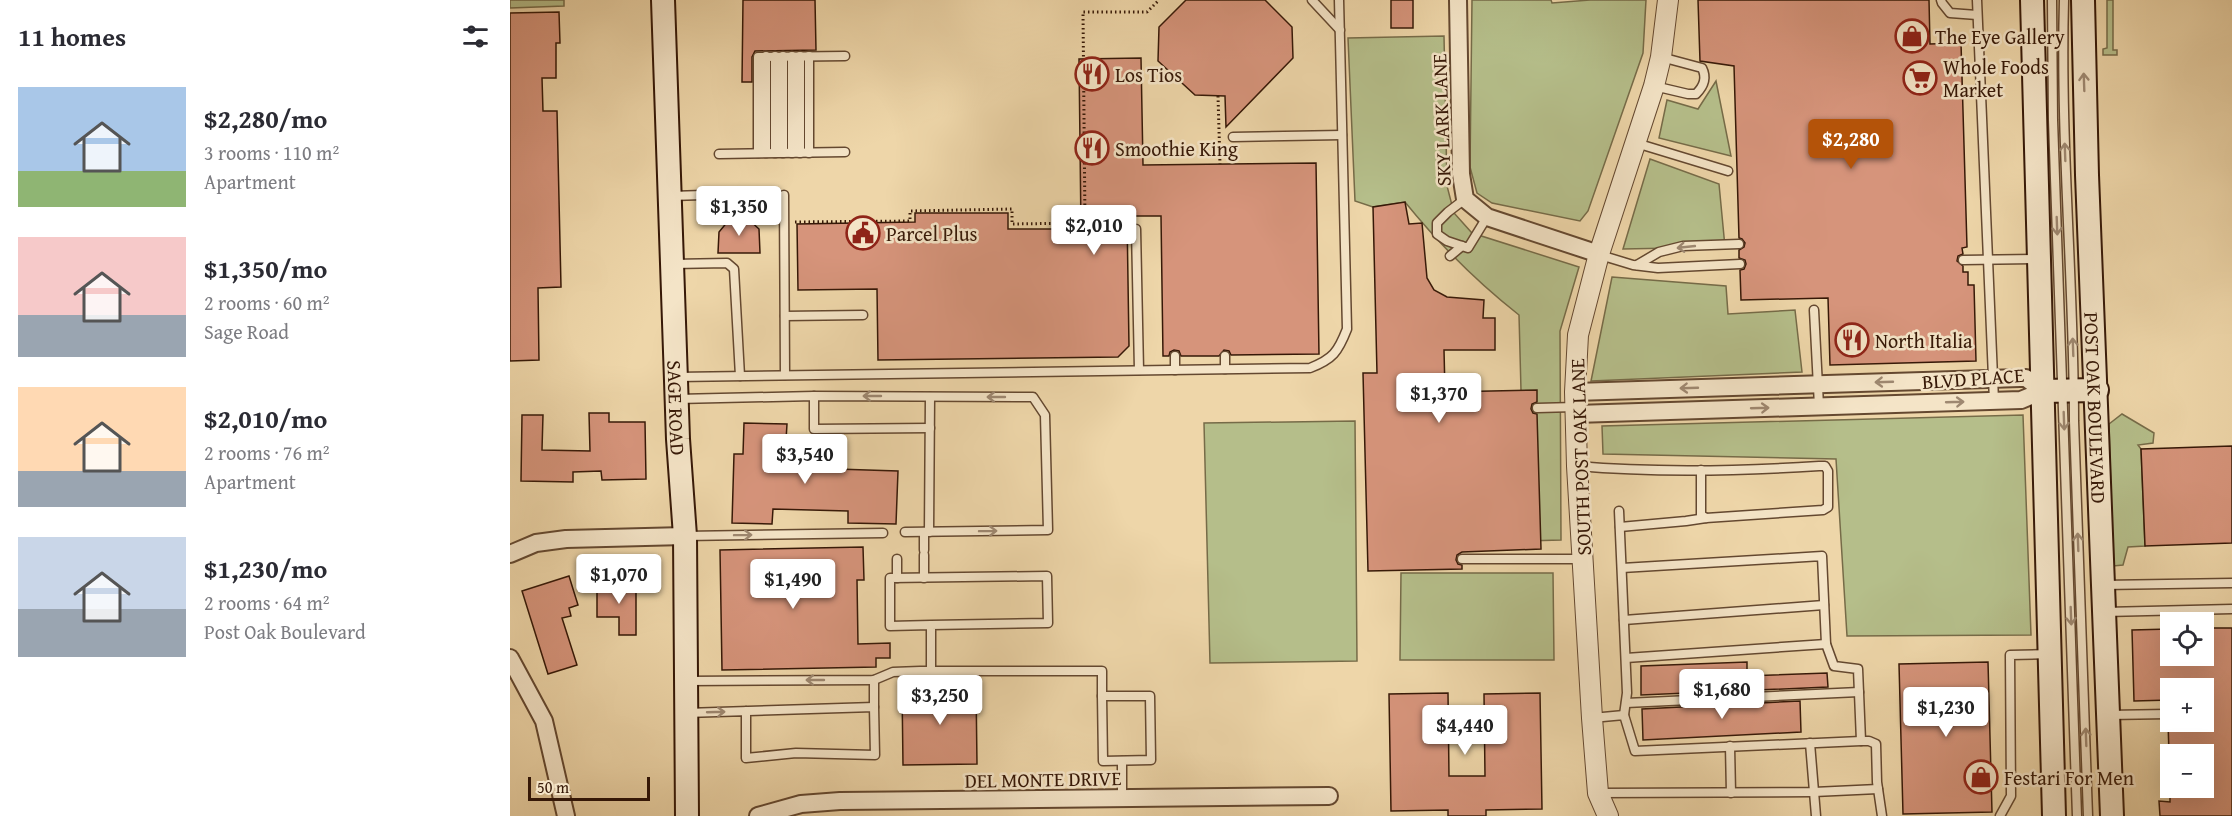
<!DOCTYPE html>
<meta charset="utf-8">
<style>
:root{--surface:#fff;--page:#f2f2f3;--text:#2b2b33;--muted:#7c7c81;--accent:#b45309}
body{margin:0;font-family:"Gentium Book Plus",serif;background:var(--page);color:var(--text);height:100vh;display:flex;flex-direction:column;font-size:22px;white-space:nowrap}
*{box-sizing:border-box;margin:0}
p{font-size:20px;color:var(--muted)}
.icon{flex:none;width:33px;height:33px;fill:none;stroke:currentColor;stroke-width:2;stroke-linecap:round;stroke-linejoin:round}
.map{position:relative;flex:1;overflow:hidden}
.drawer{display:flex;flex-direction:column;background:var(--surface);width:510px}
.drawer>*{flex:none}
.tools{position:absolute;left:1650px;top:612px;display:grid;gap:12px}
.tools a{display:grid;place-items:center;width:54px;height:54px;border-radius:0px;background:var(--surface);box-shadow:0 6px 24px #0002;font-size:30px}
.scale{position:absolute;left:18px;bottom:15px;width:122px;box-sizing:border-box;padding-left:6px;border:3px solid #361807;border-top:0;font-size:16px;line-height:21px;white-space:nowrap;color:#361807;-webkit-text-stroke:4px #f4e4c7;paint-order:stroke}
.price{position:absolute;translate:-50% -51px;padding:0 14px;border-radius:6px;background:#fff;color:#222;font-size:20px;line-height:39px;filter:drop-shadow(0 2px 3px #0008)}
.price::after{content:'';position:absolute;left:50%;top:36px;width:18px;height:14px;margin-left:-9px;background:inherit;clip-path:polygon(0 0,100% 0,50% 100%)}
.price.active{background:var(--accent);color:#fff}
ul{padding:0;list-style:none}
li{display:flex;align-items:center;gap:18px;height:150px;padding:0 18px}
li span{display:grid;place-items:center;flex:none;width:168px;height:120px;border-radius:0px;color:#555}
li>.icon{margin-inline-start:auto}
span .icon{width:72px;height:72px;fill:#fffc;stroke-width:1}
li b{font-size:26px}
h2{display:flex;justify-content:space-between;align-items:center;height:72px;padding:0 18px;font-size:26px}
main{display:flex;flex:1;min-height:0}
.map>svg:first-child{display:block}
.green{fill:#b5be8a;stroke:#766b48;stroke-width:1.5}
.building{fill:#d6947b;stroke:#361807;stroke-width:1.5}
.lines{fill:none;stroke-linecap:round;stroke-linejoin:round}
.service-casing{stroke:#644830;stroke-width:11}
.minor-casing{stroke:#644830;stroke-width:20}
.tertiary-casing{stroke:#644830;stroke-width:22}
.secondary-casing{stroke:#361807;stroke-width:26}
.path{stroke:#361807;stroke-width:3;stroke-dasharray:1.5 3;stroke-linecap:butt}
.service{stroke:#f4e4c7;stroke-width:8}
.minor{stroke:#f4e4c7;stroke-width:16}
.tertiary{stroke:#f4e4c7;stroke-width:20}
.secondary{stroke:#f4e4c7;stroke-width:22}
.oneway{stroke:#9e8871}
.labels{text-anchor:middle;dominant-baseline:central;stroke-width:5;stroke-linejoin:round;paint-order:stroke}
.poi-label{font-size:20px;fill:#361807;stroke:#f4e4c7;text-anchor:start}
.street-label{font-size:20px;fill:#361807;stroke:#f4e4c7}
</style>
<main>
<section class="drawer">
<h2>11 homes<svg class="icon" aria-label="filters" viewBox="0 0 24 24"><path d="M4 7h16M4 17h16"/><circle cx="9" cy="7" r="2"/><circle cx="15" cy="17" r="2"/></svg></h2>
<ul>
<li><span style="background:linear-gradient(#a9c7e8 70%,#8fb573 0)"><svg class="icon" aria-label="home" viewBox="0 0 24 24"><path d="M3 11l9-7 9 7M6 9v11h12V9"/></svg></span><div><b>$2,280/mo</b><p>3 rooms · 110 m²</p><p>Apartment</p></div></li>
<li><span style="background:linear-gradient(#f6c9c9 65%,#9aa5b1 0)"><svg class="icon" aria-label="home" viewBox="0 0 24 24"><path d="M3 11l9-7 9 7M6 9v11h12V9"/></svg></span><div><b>$1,350/mo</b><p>2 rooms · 60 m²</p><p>Sage Road</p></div></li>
<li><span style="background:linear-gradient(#ffd9b3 70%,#9aa5b1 0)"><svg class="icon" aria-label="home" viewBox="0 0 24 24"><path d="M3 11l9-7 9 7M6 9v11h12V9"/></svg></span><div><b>$2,010/mo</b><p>2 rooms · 76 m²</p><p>Apartment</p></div></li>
<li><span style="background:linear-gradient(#c9d6e8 60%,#9aa5b1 0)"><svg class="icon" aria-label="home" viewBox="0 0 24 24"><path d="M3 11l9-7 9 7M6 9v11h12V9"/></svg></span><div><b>$1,230/mo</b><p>2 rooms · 64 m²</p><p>Post Oak Boulevard</p></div></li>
</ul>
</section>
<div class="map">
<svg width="1722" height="816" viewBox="0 0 1722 816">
<rect width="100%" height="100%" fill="#eed6a9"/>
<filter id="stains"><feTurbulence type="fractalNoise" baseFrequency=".00333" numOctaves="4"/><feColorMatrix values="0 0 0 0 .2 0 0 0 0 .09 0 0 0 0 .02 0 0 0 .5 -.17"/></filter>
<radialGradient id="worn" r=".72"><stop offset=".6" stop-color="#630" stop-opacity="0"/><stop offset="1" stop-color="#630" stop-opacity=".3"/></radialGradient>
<g class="green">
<path d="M0,0H54V6L0,8Z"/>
<path d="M962,0H1041L1042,3L1080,0H1136L1133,53L1078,211L1070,221L982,203L967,193L960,167Z"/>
<path d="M1597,0H1603V50H1607V55H1593V49L1597,48Z"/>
<path d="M934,36L937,186L944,213L962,233L1069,267L1050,331L1051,540L1015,541L1009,315C967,282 929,244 895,202L863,207L845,201L838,38Z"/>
<path d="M1206,81L1221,156L1149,138L1157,100L1188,109Z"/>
<path d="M1140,159L1209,184L1215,247L1113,249Z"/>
<path d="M1102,277L1216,286L1218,314L1285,310L1292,372L1081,381Z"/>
<path d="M1612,414L1644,433L1643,443L1628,445L1631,449L1635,546L1618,547L1613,565L1603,566L1599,424Z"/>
<path d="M1513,415L1521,635L1337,636L1326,459L1093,454L1092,426Z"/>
<path d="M845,421L847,661L700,663L694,423Z"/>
<path d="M891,573H1043L1044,660H890Z"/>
</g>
<g class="building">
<path d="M233,0H305L306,50L245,51L242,57V82H232Z"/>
<path d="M676,0H755L782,27L783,58L716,127L715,96L685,95L648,61L649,27Z"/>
<rect x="881" y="0" width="22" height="28"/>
<path d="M1188,0H1419L1420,44L1451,43L1457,247L1452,248L1453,254L1448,256L1447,261L1453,266V272H1458V285H1464L1466,361L1320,365L1318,298L1231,300L1230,270L1234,269L1236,264L1235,260L1229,258V250L1234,247L1235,243L1232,239L1229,238L1224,66L1190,61Z"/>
<path d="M49,12L50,43H46V78H32L33,111H47L51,287L28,288L29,360L0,361V13Z"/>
<path d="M631,58L633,165L806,163L809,354L721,355L719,351L714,350L709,356H671L669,351L664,350L660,352L659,356H653L651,216H617L619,346L608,357L368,360L367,289L288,290L287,224L405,222V213H498V229H571L569,59Z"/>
<path d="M895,202L899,224L912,223L917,278L924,290L937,297L974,300L973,318H985V350H934L935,392L1027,390V402L1022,404L1021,409L1023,413L1027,414L1031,549L952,552L947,555L946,560L948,564L952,565V569L858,571L853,373H867L863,207Z"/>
<path d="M223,215L229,221L234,215L249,229L250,253H208L209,232Z"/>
<path d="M79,413H99V422H135L136,479L92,480L91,471L63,472V482L11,481L12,415H33L32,450L80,451Z"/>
<path d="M234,423L277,424L276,440H265L264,467L388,471L386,524L338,523V511L263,509L262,524L222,523L224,454H233Z"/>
<path d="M1722,446V543L1635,546L1631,449Z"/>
<path d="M353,547L354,580H347L348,644L380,643V658H366V667L212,670L210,550Z"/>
<path d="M59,576L68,605L59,608L61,616L52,618L67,665L38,674L12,591Z"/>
<path d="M87,584H126V635H109V617H87Z"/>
<path d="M1694,628H1722V816H1650L1649,801L1660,802V788H1694V754H1659L1658,722H1694V688H1660V700L1624,701L1622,630L1660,629V656H1694Z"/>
<path d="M1237,662V676L1317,673L1318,687L1131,695V666Z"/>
<path d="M1478,662L1482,812L1393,814L1389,664Z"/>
<path d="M466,686L467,764L393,765L392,687Z"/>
<path d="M938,693L939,776H975L974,694L1030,693L1032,809L976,810V816H938V810L881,811L879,694Z"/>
<path d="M1290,701L1291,732L1133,740L1132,709Z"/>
</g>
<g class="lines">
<defs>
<g id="service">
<path d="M802,0L830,30"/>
<path d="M1431,0L1432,3L1440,13L1467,15"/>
<path d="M1467,0L1484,401"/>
<path d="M1542,0L1543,120L1567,816"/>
<path d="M1554,0C1550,141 1564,281 1564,421L1578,816"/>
<path d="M256,56V153"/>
<path d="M265,56V153"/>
<path d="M273,56V153"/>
<path d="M282,56V153"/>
<path d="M290,56V153"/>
<path d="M299,56V153"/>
<path d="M1144,86L1178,94H1186C1194,86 1197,78 1192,68L1151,57"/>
<path d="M723,137L832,135"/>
<path d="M1126,143L1218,171"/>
<path d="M248,153V57L335,56"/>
<path d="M209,154L335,152"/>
<path d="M274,195L275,375"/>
<path d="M161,196L193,195"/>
<path d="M955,199L938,212L927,223V234L937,241L958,248L977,217"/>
<path d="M626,229L629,370"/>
<path d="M1090,255L1123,265L1148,268L1230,264"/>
<path d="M940,256L952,246"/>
<path d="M1453,260L1527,259"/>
<path d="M163,264L217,263L224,269L230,376"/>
<path d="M1127,265L1149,252L1173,246L1229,244"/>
<path d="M1304,310L1309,406"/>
<path d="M275,316L353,315"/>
<path d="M665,356V370"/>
<path d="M715,356V369"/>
<path d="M167,377L800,368C823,359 828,352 837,329L829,0"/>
<path d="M304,396V429L420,428"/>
<path d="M167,399L304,396L523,397L535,415L538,530L395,532"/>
<path d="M1027,408L1065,407"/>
<path d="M1067,466C1147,473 1229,471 1309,466H1315L1318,471V507L1313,510L1196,518L1176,521L1110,527"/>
<path d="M1191,470V515L1196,518"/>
<path d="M1109,511L1117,693L1114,715"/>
<path d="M414,532V550"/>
<path d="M419,532L420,397"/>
<path d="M175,536L373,533"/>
<path d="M414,555V578"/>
<path d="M387,559V578"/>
<path d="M952,559H1072"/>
<path d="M1112,568L1312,556L1316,644L1324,666L1348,669L1351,741"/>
<path d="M1593,585L1722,583"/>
<path d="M1595,612L1722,609"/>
<path d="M1114,620L1314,605"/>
<path d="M421,625L538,623L537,576L380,578V626L421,625V671"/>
<path d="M1116,658L1316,644"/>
<path d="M364,680V707"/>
<path d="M176,681L364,680L383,672L410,671H592V696"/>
<path d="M592,696H640L641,760L593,761Z"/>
<path d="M1116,703L1349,692"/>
<path d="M176,713L364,707L365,755L286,753L236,758V711"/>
<path d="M1599,715L1658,714"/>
<path d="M1082,718L1114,715L1125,751L1351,741H1359L1366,744L1367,782L1372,816"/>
<path d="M1300,743L1306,816"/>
<path d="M1220,746L1221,793"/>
<path d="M612,761V799"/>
<path d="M1089,793L1304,792L1368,789"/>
<path d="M1490,816L1501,796L1500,655L1540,654"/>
</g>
<g id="minor">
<path d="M948,0L951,174L955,199L977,217L1089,254"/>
<path d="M1065,392L1510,378H1516L1533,391L1511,400L1066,414"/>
<path d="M0,554L26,543L56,539L175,536"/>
<path d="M0,658L34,721L56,816"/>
<path d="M248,816L291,804L330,801L819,796"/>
</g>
<path id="tertiary" d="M1098,816L1088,793L1082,718L1067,466L1065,392L1068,335L1089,254L1144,86L1151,57L1158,0"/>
<g id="secondary">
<path id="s1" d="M153,0L168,439L175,536L177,816"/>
<path d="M1522,0L1544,816"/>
<path id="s2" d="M1573,0L1577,175L1602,816"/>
<path d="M1533,391L1587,390"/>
</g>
</defs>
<use href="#service" class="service-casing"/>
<use href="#minor" class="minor-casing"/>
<use href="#tertiary" class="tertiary-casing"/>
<use href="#secondary" class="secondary-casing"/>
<g class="path">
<path d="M708,96L710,164"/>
<path d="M188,209L253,208V223H263"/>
<path d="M285,222L400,221V211L502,209V224L575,223L573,12H637L649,0"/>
</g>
<use href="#service" class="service"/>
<use href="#minor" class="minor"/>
<use href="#tertiary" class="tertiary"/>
<use href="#secondary" class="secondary"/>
</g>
<defs><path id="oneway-shaft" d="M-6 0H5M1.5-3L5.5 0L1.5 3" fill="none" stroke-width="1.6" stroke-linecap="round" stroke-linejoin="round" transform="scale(1.5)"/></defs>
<g class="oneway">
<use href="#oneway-shaft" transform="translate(1574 82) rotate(-92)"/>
<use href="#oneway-shaft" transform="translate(1555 152) rotate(-92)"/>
<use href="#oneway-shaft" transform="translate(1547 226) rotate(88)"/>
<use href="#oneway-shaft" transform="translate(1176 247) rotate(174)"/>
<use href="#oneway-shaft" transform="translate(1563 347) rotate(-92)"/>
<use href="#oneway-shaft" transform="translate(1374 382) rotate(178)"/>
<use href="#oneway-shaft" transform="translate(1179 388) rotate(178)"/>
<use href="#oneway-shaft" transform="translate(362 396) rotate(-180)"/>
<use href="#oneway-shaft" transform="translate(486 397) rotate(-180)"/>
<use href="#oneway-shaft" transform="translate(1445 402) rotate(-2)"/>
<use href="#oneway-shaft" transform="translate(1250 408) rotate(-2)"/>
<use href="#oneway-shaft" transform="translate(1554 421) rotate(88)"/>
<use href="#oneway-shaft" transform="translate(478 531) rotate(-1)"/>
<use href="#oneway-shaft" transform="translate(233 535) rotate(-1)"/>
<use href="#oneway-shaft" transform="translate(1568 542) rotate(-92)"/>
<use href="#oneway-shaft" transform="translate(1561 616) rotate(88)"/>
<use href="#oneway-shaft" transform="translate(305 680) rotate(180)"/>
<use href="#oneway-shaft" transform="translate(206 712) rotate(-2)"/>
<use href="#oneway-shaft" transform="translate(1576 737) rotate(-92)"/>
</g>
<defs>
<symbol id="shop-ring" viewBox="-11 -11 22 22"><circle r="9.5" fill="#f4e4c7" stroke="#8f2418" stroke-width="1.5"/><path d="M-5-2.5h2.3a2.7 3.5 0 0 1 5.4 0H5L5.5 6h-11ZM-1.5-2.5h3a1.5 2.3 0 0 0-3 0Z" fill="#8f2418"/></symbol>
<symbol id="restaurant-ring" viewBox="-11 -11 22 22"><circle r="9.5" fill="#f4e4c7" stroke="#8f2418" stroke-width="1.5"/><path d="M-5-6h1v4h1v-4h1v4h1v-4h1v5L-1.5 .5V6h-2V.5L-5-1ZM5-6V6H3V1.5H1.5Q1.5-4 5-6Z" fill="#8f2418"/></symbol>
<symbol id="supermarket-ring" viewBox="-11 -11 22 22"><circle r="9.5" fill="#f4e4c7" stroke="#8f2418" stroke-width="1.5"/><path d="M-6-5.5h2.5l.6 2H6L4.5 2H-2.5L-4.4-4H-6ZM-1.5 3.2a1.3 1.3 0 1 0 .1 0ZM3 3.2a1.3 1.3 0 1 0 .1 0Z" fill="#8f2418"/></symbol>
<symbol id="civic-ring" viewBox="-11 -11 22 22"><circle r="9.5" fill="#f4e4c7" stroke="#8f2418" stroke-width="1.5"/><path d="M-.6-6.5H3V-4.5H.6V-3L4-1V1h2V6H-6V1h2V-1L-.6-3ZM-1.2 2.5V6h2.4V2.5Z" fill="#8f2418"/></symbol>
</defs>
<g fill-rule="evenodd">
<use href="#shop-ring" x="1383" y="17" width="38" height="38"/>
<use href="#restaurant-ring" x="563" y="55" width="38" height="38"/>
<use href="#supermarket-ring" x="1391" y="59" width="38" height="38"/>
<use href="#restaurant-ring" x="563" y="129" width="38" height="38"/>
<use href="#civic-ring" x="334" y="214" width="38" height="38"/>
<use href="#restaurant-ring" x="1323" y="321" width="38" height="38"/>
<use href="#shop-ring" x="1452" y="758" width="38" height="38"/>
</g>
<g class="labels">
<g class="poi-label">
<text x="1425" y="36">The Eye Gallery</text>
<text x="1433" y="66">Whole Foods<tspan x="1433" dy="23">Market</tspan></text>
<text x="605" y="74">Los Tios</text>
<text x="605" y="148">Smoothie King</text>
<text x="376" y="233">Parcel Plus</text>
<text x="1365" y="340">North Italia</text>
<text x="1494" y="777">Festari For Men</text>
</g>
<g class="street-label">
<text transform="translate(931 120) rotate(-92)">SKY LARK LANE</text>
<text transform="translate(1463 378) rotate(-4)">BLVD PLACE</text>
<text stroke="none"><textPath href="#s1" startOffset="408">SAGE ROAD</textPath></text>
<text stroke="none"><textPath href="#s2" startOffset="408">POST OAK BOULEVARD</textPath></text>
<text transform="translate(1070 457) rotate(-92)">SOUTH POST OAK LANE</text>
<text transform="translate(533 779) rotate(-1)">DEL MONTE DRIVE</text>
</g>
</g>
<rect width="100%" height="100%" filter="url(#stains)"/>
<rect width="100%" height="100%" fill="url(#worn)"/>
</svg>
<div class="tools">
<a><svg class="icon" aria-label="locate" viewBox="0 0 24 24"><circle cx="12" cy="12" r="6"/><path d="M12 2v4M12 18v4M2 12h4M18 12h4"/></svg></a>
<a>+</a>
<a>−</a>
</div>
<div class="scale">50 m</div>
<b class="price active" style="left:1341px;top:170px">$2,280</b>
<b class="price" style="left:229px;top:237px">$1,350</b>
<b class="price" style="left:584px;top:256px">$2,010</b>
<b class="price" style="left:929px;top:424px">$1,370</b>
<b class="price" style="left:295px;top:485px">$3,540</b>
<b class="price" style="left:109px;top:605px">$1,070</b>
<b class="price" style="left:283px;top:610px">$1,490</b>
<b class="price" style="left:1212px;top:720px">$1,680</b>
<b class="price" style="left:430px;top:726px">$3,250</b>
<b class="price" style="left:1436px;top:738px">$1,230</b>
<b class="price" style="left:955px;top:756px">$4,440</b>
</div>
</main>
